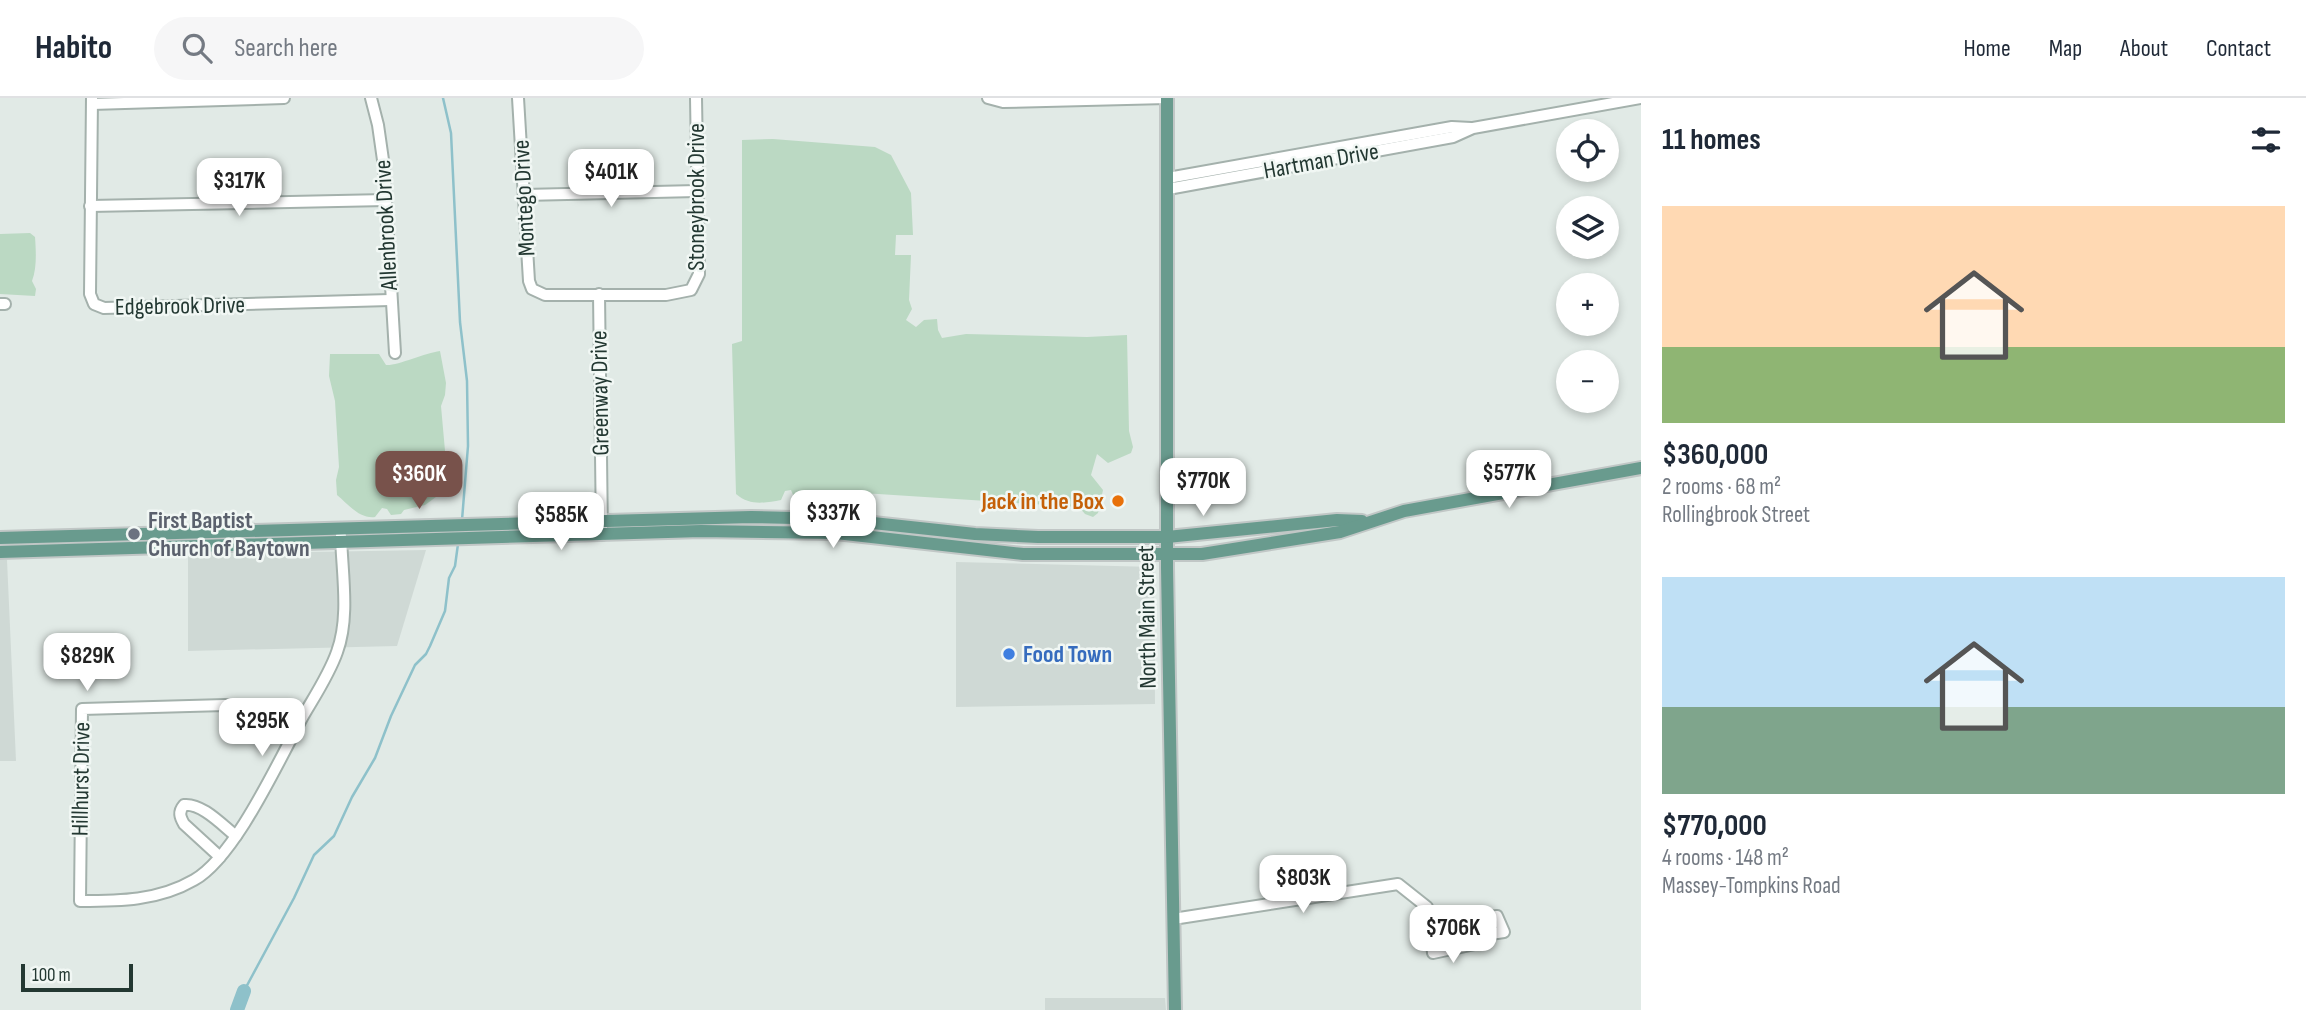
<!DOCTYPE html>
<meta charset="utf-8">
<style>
:root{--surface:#fff;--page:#f6f6f7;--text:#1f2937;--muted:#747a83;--line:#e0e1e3;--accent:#78524b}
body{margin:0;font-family:"Sofia Sans Condensed",sans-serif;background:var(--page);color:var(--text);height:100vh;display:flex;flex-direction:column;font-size:26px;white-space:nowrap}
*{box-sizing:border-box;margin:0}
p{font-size:23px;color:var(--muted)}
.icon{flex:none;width:38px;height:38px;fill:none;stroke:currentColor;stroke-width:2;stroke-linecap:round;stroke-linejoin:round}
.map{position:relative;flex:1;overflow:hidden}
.drawer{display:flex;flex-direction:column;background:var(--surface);width:665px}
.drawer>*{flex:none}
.buttons{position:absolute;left:1556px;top:21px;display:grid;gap:14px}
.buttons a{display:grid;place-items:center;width:63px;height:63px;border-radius:50%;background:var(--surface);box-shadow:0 4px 10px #0003;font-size:35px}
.scale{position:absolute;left:21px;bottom:18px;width:112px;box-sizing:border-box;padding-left:7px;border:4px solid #233832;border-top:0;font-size:19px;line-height:24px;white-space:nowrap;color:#233832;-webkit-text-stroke:5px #f1f7f4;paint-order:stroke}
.price{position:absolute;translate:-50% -60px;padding:0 16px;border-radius:14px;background:#fff;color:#222;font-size:23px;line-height:46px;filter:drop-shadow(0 2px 4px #0008)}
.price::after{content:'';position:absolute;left:50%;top:42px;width:21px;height:16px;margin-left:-10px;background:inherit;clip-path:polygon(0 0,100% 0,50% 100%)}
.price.active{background:var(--accent);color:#fff}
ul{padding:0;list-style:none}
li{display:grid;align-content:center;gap:14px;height:371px;padding:0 21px}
li span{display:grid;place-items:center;height:217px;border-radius:0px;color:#555}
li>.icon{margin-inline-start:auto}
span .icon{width:126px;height:126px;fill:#fffc;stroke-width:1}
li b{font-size:30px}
h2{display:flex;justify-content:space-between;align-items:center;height:84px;padding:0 21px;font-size:30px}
header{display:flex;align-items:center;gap:42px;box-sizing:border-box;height:98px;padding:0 35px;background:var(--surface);border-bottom:2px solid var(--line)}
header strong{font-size:33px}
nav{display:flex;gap:38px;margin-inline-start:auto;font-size:24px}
.search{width:490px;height:63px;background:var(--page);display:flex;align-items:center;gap:18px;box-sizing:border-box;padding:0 24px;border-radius:38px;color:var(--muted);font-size:26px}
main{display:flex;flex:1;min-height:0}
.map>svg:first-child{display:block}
.built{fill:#cfd9d5}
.green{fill:#bbd9c3}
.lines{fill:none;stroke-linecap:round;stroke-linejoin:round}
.stream{stroke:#8ec1ca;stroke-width:2.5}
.river{stroke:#8ec1ca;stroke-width:14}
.minor-casing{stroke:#a4b1ac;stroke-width:14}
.major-casing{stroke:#c1c7c6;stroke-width:16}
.minor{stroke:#fff;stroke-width:10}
.major{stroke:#699b8e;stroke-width:12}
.food-dot{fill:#e8710a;stroke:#f1f7f4;stroke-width:2.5}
.worship-dot{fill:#6b7280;stroke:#f1f7f4;stroke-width:2.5}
.shop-dot{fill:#3f7fe0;stroke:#f1f7f4;stroke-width:2.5}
.labels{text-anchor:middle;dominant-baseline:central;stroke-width:5;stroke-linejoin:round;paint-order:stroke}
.street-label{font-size:24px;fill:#233832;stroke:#f1f7f4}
.food-label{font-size:24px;font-weight:bold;fill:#c56008;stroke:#f1f7f4;text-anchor:end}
.worship-label{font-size:24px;font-weight:bold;fill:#5b616d;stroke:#f1f7f4;text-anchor:start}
.shop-label{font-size:24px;font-weight:bold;fill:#366cbe;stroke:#f1f7f4;text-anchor:start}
</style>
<header>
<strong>Habito</strong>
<div class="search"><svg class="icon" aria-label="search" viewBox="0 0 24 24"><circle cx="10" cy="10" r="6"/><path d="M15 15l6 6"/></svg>Search here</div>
<nav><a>Home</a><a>Map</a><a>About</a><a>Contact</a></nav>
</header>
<main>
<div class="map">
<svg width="1641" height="912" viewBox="0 0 1641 912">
<rect width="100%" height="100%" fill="#e1eae6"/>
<g class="built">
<path d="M426,452L397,548L188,553V456Z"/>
<path d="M0,462H7L16,663H0Z"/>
<path d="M956,464L1154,469L1155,606L956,609Z"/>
<path d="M1045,900H1165L1166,912H1045Z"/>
</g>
<g class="green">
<path d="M773,41L875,49L891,57L911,95L913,137H896L895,157H911L909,202L912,211L906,222L916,229L924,222L937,221L938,232L942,240L966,236L1087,239L1127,237L1129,333L1133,349L1131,355L1108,365L1097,356L1091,377L1103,392L1098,415L1093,419L1085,416L1079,409L847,394L843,402L833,407L829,400L824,402L818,409L796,404L791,392L785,393L781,402C764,405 750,408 736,396L732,246L742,243V42Z"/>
<path d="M30,135L35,139C36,153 37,170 32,183L36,191L35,198L0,196V136Z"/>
<path d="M440,253L446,285L445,297L441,308L446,364L445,374L436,390V399L425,407L404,412L401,416L391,417L387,411L382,410L375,419C359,421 348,406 337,397L336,382L339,369L335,303L329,278L330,256H379L386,267C397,268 425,255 440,253Z"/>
</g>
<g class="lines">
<g class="stream">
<path d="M443,0L451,35L460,224L467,283L468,348L462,422"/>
<path d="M244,893L294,800L314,757L334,738L352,699L375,660L391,618L415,567L426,556L430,548L445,513L449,480L455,468L458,446"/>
</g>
<path class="river" d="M237,912L244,893"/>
<defs>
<g id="minor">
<path d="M92,0L90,196L94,206L104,210L390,202"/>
<path d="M371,0L378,27L384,69L395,255"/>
<path d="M518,0L529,183L532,191L545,197H666L691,192L699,176L696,0"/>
<path d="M988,0L1003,4L1167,0"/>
<path d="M92,6L284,0"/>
<path d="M1168,80L1452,29L1471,30"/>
<path d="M1168,91L1453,39L1473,30L1641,0"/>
<path d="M524,97L697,93"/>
<path d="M90,108L386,102"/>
<path d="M599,196L602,437"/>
<path d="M0,206H5"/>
<path d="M298,627L257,612L225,607L82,611L80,803C119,803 158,803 194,782C235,759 278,664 302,620C314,599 329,577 337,554C350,519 342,475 341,438"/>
<path d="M220,759L184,726C180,719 178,714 184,707C202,705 222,727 236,738"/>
<path d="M1497,818L1504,834L1484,837L1475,846L1433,855L1430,827Z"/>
<path d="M1173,821L1398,786L1427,809L1430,827"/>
</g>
<g id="major">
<path d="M1167,0V470L1175,912"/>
<path d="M0,440L751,419L836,421L975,436L1038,439H1167L1337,422L1362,423"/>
<path d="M0,454L701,433L836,435L1023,456H1202L1340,434L1404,413L1641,370"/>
</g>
</defs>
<use href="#minor" class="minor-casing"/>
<use href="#major" class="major-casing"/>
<use href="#minor" class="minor"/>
<use href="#major" class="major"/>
</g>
<circle class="food-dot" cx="1118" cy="403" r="7"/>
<circle class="worship-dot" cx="134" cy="436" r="7"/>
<circle class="shop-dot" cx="1009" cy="556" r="7"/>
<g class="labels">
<g class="street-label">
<text transform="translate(1321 63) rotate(-10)">Hartman Drive</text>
<text transform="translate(696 99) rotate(-90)">Stoneybrook Drive</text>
<text transform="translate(524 100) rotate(-93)">Montego Drive</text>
<text transform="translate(386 127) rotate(-93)">Allenbrook Drive</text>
<text transform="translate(180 208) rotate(-1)">Edgebrook Drive</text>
<text transform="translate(600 295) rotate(-91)">Greenway Drive</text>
<text transform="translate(1147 519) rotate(-91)">North Main Street</text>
<text transform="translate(81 681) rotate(-89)">Hillhurst Drive</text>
</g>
<g class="food-label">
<text x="1104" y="403">Jack in the Box</text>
</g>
<g class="worship-label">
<text x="148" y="422">First Baptist<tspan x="148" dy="28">Church of Baytown</tspan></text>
</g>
<g class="shop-label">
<text x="1023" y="556">Food Town</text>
</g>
</g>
</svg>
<div class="buttons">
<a><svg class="icon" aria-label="locate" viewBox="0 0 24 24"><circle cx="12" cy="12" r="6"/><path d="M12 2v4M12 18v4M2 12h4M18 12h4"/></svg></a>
<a><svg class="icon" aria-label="layers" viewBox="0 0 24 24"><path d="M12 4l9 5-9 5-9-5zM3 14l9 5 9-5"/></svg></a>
<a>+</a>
<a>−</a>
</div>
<div class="scale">100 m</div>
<b class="price" style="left:611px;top:111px">$401K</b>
<b class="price" style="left:239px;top:120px">$317K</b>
<b class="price" style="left:1509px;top:412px">$577K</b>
<b class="price active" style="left:419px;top:413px">$360K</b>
<b class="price" style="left:1203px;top:420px">$770K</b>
<b class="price" style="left:833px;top:452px">$337K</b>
<b class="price" style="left:561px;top:454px">$585K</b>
<b class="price" style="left:87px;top:595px">$829K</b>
<b class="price" style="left:262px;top:660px">$295K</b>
<b class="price" style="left:1303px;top:817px">$803K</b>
<b class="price" style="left:1453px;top:867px">$706K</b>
</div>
<section class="drawer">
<h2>11 homes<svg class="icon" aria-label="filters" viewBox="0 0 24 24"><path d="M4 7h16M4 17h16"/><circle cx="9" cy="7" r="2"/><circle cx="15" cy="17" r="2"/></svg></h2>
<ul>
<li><span style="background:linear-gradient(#ffd9b3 65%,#8fb573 0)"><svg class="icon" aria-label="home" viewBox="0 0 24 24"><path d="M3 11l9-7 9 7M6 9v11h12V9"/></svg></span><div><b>$360,000</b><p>2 rooms · 68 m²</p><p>Rollingbrook Street</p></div></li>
<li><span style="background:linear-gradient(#bfe0f5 60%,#7fa58c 0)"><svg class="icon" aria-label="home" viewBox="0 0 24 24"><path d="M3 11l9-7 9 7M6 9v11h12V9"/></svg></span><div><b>$770,000</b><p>4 rooms · 148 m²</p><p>Massey-Tompkins Road</p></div></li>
</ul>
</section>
</main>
